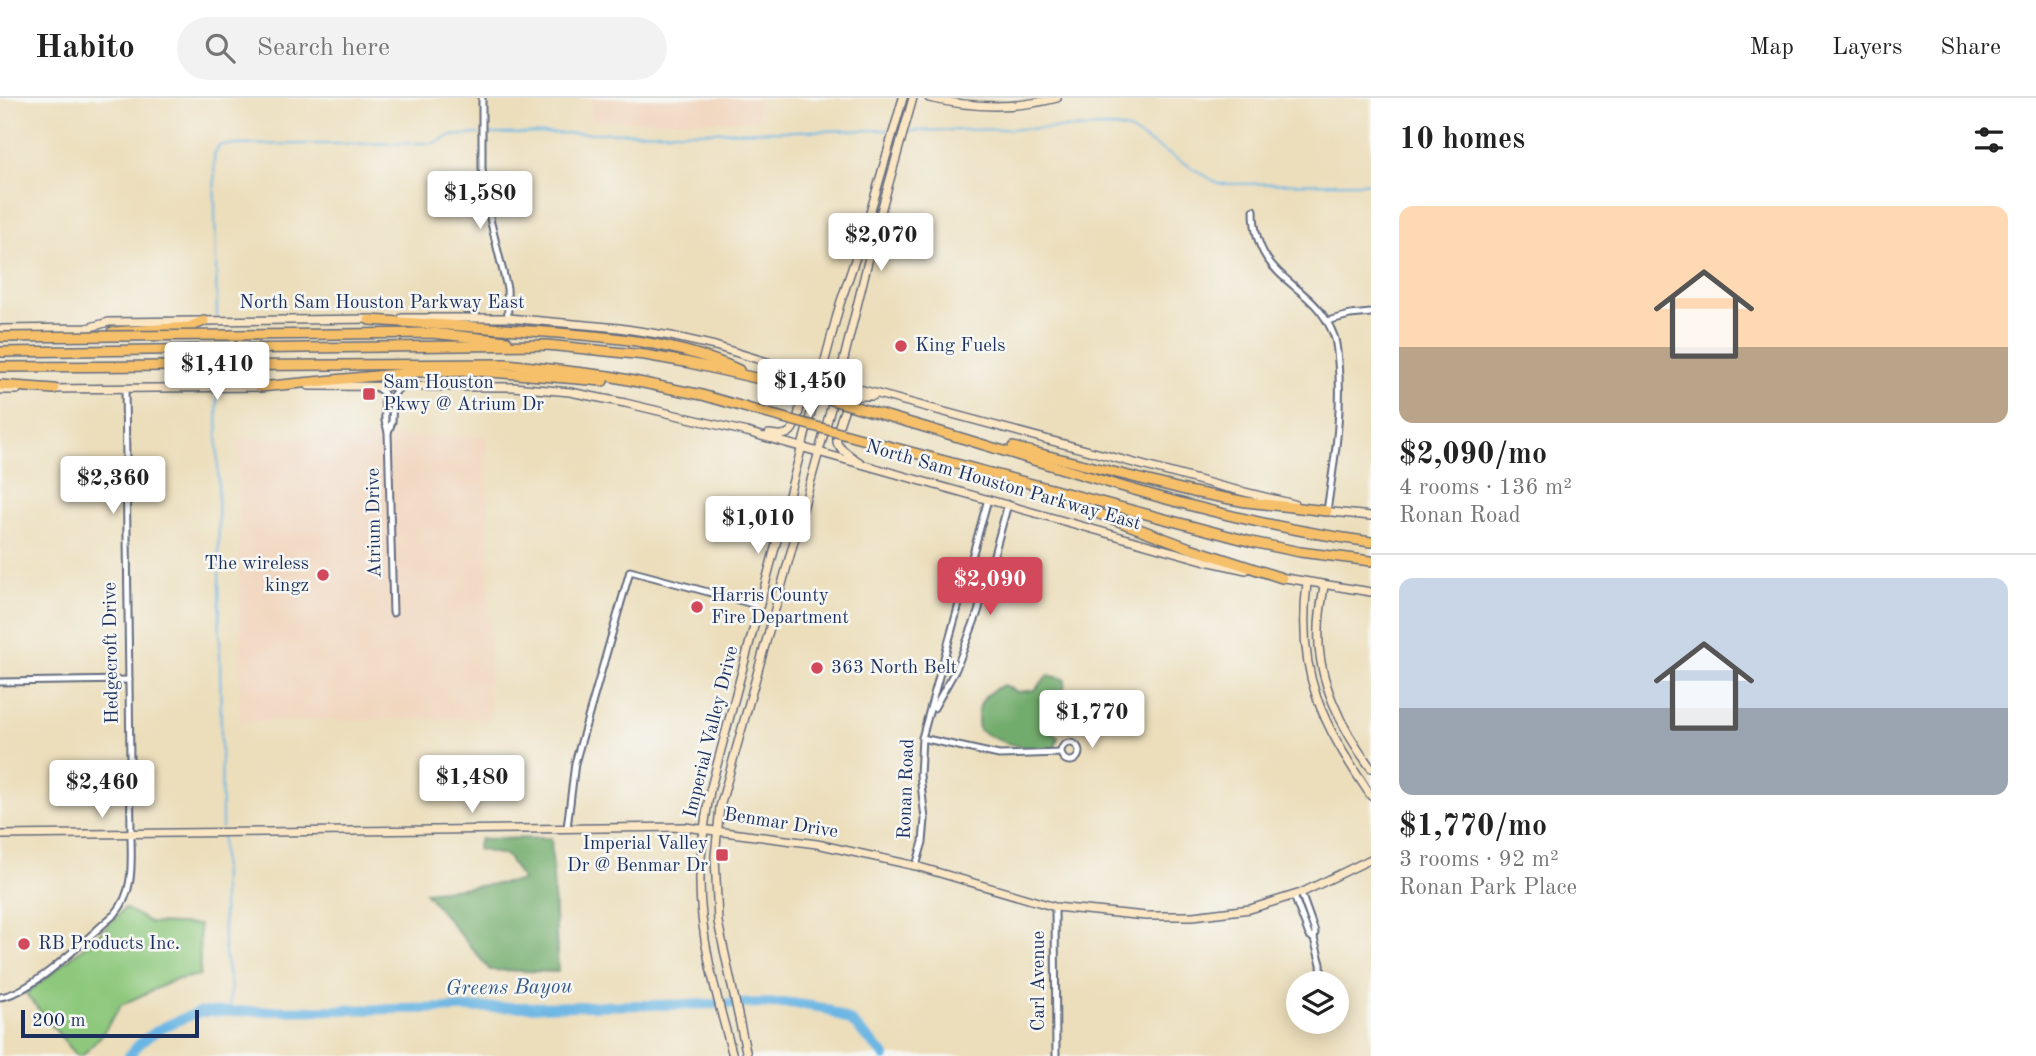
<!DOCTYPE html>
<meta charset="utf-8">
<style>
:root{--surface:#fff;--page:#f2f2f2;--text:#222;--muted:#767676;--line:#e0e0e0;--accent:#d1495b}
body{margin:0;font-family:"Old Standard TT",serif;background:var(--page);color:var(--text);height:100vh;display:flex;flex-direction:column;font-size:26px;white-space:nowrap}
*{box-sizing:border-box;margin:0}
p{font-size:23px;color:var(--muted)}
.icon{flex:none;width:38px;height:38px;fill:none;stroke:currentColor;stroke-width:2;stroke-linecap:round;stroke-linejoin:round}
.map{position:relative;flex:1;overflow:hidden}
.drawer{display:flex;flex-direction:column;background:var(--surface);width:665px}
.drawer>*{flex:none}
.controls{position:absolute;left:1286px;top:873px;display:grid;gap:14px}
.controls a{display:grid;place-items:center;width:63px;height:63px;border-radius:50%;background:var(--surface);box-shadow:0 4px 18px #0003;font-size:35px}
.scale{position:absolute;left:21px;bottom:18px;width:178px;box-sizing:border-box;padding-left:7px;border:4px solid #1b2f5e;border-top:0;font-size:19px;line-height:24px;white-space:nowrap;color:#1b2f5e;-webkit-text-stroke:5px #f6f6f2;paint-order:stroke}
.price{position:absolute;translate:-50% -60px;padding:0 16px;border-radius:7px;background:#fff;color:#222;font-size:23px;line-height:46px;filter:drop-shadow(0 2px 4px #0008)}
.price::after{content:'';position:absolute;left:50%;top:42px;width:21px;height:16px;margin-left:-10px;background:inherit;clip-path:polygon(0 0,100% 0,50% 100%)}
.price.active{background:var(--accent);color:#fff}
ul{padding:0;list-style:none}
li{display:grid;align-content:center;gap:14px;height:371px;padding:0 28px}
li+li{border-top:2px solid var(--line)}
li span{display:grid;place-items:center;height:217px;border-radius:14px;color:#555}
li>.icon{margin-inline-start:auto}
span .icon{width:126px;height:126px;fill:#fffc;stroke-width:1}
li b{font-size:30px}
h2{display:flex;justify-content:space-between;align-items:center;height:84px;padding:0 28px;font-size:30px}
header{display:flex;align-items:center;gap:42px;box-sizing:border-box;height:98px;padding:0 35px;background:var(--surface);border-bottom:2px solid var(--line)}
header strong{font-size:33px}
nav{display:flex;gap:38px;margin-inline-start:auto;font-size:24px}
.search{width:490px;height:63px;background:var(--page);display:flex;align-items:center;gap:18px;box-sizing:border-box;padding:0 24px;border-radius:38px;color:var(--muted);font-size:26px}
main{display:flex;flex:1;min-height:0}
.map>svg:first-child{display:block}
.built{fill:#f1d5bd}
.green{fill:#8dc87c;stroke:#547c6d;stroke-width:2}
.forest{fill:#72ac6c;stroke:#466e65;stroke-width:2}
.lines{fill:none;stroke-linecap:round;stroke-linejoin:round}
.stream{stroke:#6bb5e3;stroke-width:2}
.river{stroke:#6bb5e3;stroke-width:10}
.street-casing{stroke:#646c7f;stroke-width:9}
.secondary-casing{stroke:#646c7f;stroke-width:10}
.highway-casing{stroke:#646c7f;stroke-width:12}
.street{stroke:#fff;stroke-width:5}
.secondary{stroke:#fbe6c4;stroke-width:7}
.highway{stroke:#f6c06b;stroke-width:9}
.highway-bridge-casing{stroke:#646c7f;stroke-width:12;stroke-linecap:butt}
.highway-bridge{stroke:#f6c06b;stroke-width:9}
.poi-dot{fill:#d1495b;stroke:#f6f6f2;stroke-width:2.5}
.labels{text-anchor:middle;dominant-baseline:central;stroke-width:5;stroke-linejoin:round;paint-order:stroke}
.street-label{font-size:19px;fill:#1b2f5e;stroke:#f6f6f2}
.poi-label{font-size:19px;fill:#1b2f5e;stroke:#f6f6f2;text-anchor:start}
.water-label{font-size:21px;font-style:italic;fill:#335786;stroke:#f6f6f2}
</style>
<header>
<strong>Habito</strong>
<div class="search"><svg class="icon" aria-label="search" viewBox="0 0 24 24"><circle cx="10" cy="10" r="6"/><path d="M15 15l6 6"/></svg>Search here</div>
<nav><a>Map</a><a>Layers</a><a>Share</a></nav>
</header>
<main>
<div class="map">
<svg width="1371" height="958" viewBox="0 0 1371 958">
<rect width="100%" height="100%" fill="#f6f6f2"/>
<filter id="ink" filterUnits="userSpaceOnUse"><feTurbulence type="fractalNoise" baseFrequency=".0143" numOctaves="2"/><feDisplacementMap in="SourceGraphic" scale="14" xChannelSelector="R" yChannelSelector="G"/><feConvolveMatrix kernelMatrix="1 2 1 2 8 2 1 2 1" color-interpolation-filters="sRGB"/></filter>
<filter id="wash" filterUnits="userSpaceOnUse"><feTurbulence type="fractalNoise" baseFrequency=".00686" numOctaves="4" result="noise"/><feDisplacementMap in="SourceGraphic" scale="28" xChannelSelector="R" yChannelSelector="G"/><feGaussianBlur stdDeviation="1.57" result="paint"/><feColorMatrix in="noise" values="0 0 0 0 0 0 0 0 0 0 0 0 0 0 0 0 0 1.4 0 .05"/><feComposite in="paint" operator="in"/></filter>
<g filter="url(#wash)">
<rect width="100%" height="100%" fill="#ecdebb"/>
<g class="built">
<path d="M591,0H759V23H592Z"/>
<path d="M487,338L490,621L240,623L238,341Z"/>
</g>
<path class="green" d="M125,810L151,825L199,827L200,877L174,882L121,907L101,938L82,958H77L26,896L95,840Z"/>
<g class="forest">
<path d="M1048,577L1065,581L1063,599L1070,617L1069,634L1059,625L1048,630L1058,639L1055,650C1024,651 1005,648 979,632C975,609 982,595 1004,587L1017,594L1035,592Z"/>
<path d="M551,740L558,874L490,872L425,794L523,783L507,758L477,751L480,741Z"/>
</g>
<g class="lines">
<g class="stream">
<path d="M908,33L1115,29L1129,32L1219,86L1371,85"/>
<path d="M485,36L892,32"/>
<path d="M217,219L214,57L219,47L434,45L450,38L479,36"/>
<path d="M217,270V286"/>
<path d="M217,291L222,730"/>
<path d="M222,736L224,850L231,890L228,913"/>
</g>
<path class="river" d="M129,958C146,934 173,924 200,914L791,905L824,910L852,924L885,958"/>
</g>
</g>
<g filter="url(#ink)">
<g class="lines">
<defs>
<g id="street">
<path d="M482,0V71L491,125L507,190L508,220"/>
<path d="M1254,112C1254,186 1314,182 1334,238C1337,246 1337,256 1338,264C1343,314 1334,365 1327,413"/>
<path d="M1327,223L1350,217L1371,215"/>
<path d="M376,289L384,295L385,323L388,334L393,515"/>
<path d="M388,334L392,324L393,297L401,288"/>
<path d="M0,584L129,582"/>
<path d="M934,610L956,571L978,514L1008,406"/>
<path d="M922,640L999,657L1061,655"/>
<circle cx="1070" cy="654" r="9"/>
<path d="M567,730L575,665L630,473L760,508"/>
<path d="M916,768L923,744L925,721L920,677L922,640L988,401"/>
<path d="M1294,798L1309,837L1314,841L1315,834L1301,795"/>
<path d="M1055,809L1056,958"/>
<path d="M1314,841L1321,866L1322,886"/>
<path d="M0,899C34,895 87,839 115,816C135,793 131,763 131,735L125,290"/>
</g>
<g id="secondary">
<path d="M929,0C972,10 1015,11 1057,0"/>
<path d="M402,220H508L619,230L671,238L715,248L822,281L1220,388L1294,406"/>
<path d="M0,231L87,230L109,224L373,221"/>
<path d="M309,288L513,289L570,294L625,305L747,334L1206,463L1246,472"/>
<path d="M50,291L262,289"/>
<path d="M0,292H17"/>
<path d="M769,336C776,337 785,339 791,333C798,326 805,292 801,283C799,278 792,276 787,273"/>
<path d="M861,365C854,360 843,354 838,347C833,339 846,304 852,298H873"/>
<path d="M1323,413L1371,418"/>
<path d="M1279,479L1371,494"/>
<path d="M1307,485C1296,577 1322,625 1371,698"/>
<path d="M1324,488C1322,502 1319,517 1319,531C1316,580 1342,632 1371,670"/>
<path d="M0,737L685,729L817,746L916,768L1055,809L1146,818H1193L1250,811L1301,795L1371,761"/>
<path d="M733,958C717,900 699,839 700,778C701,749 705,721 710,693L840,206L866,129L903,0"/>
<path d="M747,958L718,824L715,758L720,709L838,285L876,131L913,0"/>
</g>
<g id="highway">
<path d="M369,222C422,225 476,229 530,233C601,238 673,242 739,272"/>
<path d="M112,234L189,229L204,223"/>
<path d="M236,237L431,235L507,243"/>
<path d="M0,254L547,247L645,257L685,264L760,281"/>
<path d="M0,269L507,266L609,278L702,297L754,312"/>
<path d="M0,287L54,291"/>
<path d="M260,289L418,274L479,273L603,283"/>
<path d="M897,321C1054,366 1209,423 1371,444"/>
<path d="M888,348L1252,444L1300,454L1371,463"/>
<path d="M1013,349L1193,394L1246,404L1327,413"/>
<path d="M1048,397L1190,450L1282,480"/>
</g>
</defs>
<use href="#street" class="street-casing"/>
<use href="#secondary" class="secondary-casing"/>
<use href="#highway" class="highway-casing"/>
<use href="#street" class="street"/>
<use href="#secondary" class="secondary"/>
<use href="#highway" class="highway"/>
<defs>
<g id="highway-bridge">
<path d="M0,239L236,237"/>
<path d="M760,281L897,321"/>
<path d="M754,312L888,348"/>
</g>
</defs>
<use href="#highway-bridge" class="highway-bridge-casing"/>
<use href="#highway-bridge" class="highway-bridge"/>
</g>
</g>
<g class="poi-dot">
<circle cx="901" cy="248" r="7"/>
<rect x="362" y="289" width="14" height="14" rx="3.5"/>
<circle cx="323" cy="477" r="7"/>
<circle cx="697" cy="509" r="7"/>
<circle cx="817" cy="570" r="7"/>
<rect x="715" y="750" width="14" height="14" rx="3.5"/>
<circle cx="24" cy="846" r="7"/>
</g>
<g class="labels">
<g class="street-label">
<text x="382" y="205">North Sam Houston Parkway East</text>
<text transform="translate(1003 388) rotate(16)">North Sam Houston Parkway East</text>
<text transform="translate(375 425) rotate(-91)">Atrium Drive</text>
<text transform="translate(112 555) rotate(-91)">Hedgecroft Drive</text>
<text transform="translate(712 634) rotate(-76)">Imperial Valley Drive</text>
<text transform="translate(907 691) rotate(-88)">Ronan Road</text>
<text transform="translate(781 726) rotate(9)">Benmar Drive</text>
<text transform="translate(1039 883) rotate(-90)">Carl Avenue</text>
</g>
<g class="poi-label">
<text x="915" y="248">King Fuels</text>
<text x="383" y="285">Sam Houston<tspan x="383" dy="22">Pkwy @ Atrium Dr</tspan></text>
<text x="309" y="466" text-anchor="end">The wireless<tspan x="309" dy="22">kingz</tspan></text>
<text x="711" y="498">Harris County<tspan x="711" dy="22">Fire Department</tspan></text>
<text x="831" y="570">363 North Belt</text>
<text x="708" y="746" text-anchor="end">Imperial Valley<tspan x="708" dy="22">Dr @ Benmar Dr</tspan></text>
<text x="38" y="846">RB Products Inc.</text>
</g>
<g class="water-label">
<text transform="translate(509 890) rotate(-1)">Greens Bayou</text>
</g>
</g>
</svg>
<div class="controls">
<a><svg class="icon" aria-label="layers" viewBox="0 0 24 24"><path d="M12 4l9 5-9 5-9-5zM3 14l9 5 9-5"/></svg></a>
</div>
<div class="scale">200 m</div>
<b class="price" style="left:480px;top:133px">$1,580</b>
<b class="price" style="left:881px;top:175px">$2,070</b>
<b class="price" style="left:217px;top:304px">$1,410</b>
<b class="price" style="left:810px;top:321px">$1,450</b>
<b class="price" style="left:113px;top:418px">$2,360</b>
<b class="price" style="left:758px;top:458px">$1,010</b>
<b class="price active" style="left:990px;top:519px">$2,090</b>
<b class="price" style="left:1092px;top:652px">$1,770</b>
<b class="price" style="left:472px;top:717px">$1,480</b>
<b class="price" style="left:102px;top:722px">$2,460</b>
</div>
<section class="drawer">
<h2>10 homes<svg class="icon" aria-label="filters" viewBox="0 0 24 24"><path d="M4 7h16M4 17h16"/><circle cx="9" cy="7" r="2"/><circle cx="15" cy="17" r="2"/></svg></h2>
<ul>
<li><span style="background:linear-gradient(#ffd9b3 65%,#b9a48a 0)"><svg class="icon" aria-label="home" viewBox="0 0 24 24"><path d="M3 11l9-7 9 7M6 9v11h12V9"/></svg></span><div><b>$2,090/mo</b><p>4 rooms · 136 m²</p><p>Ronan Road</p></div></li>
<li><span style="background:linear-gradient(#c9d6e8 60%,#9aa5b1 0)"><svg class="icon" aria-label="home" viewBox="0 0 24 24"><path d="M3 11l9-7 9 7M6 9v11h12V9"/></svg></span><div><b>$1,770/mo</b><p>3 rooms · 92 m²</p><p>Ronan Park Place</p></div></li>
</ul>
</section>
</main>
